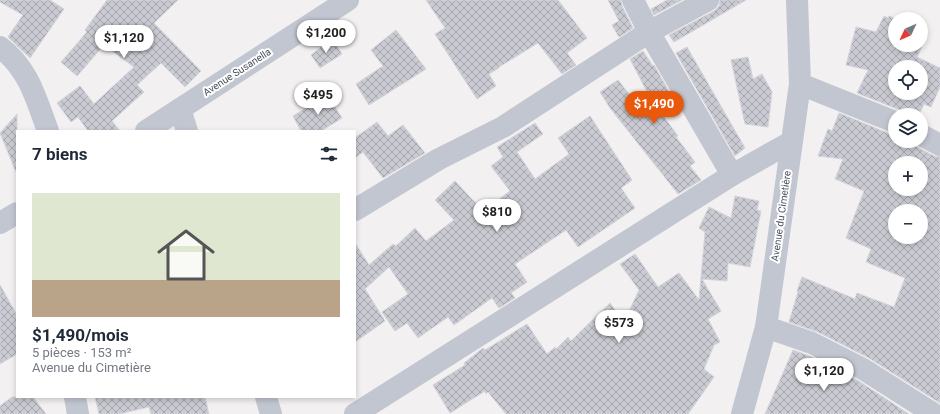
<!DOCTYPE html>
<html lang="fr">
<meta charset="utf-8">
<style>
:root{--surface:#fff;--page:#f2f2f3;--text:#1f2937;--muted:#747a83;--accent:#ea580c}
body{margin:0;font-family:Roboto,sans-serif;background:var(--page);color:var(--text);height:100vh;display:flex;flex-direction:column;font-size:15px;white-space:nowrap}
*{box-sizing:border-box;margin:0}
p{font-size:13px;color:var(--muted)}
.icon{flex:none;width:22px;height:22px;fill:none;stroke:currentColor;stroke-width:2;stroke-linecap:round;stroke-linejoin:round}
.map{position:relative;flex:1;overflow:hidden}
.panel{position:absolute;left:16px;top:130px;width:340px;height:268px;display:flex;flex-direction:column;background:var(--surface);border-radius:0px;box-shadow:0 2px 6px #0003}
.panel>*{flex:none}
.needle{width:26px;rotate:226deg}
.fabs{position:absolute;left:888px;top:12px;display:grid;gap:8px}
.fabs a{display:grid;place-items:center;width:40px;height:40px;border-radius:50%;background:var(--surface);box-shadow:0 2px 6px #0003;font-size:20px}
.price{position:absolute;translate:-50% -34px;padding:0 9px;border-radius:14px;background:#fff;color:#222;font-size:13px;line-height:26px;filter:drop-shadow(0 1px 2px #0008)}
.price::after{content:'';position:absolute;left:50%;top:24px;width:12px;height:9px;margin-left:-6px;background:inherit;clip-path:polygon(0 0,100% 0,50% 100%)}
.price.selected{background:var(--accent);color:#fff}
ul{padding:0;list-style:none}
li{display:grid;align-content:center;gap:8px;height:212px;padding:0 16px}
li span{display:grid;place-items:center;height:124px;border-radius:0px;color:#555}
li>.icon{margin-inline-start:auto}
span .icon{width:72px;height:72px;fill:#fffc;stroke-width:1}
li b{font-size:17px}
h2{display:flex;justify-content:space-between;align-items:center;height:48px;padding:0 16px;font-size:17px}
.map>svg:first-child{display:block}
.building{fill:url(#building-cross-hatch);stroke:#d4d4db;fill-rule:evenodd}
.lines{fill:none;stroke-linecap:round;stroke-linejoin:round}
.minor{stroke:#c1c6d1;stroke-width:22}
.labels{text-anchor:middle;dominant-baseline:central;stroke-width:4;stroke-linejoin:round;paint-order:stroke}
.street-label{font-size:10px;fill:#494e5d;stroke:#fff}
</style>
<div class="map">
<svg width="940" height="414" viewBox="0 0 940 414">
<defs>
<pattern id="building-cross-hatch" width="8" height="8" patternUnits="userSpaceOnUse"><rect width="8" height="8" fill="#cacbd2"/><path d="M0 0l8 8M0 8l8-8" fill="none" stroke="#a6a7ae"/></pattern>
</defs>
<rect width="100%" height="100%" fill="#f2f0f0"/>
<g class="building">
<path d="M0,0H50L64,9L30,58L8,37L23,15L0,2Z"/>
<path d="M107,0H178L154,23L201,71L185,87L161,63L137,85L144,92L112,121L120,131H88L78,117L71,122L57,103L80,86L94,104L134,67L104,45L77,76L61,62L87,32L85,30Z"/>
<path d="M426,0H558L587,38L567,53L576,65L562,74L538,43L499,67V68L489,74L496,86L477,99L435,34L445,28Z"/>
<path d="M608,0H621L622,6L633,28L619,37L612,25L619,21Z"/>
<path d="M667,0H682L654,15L651,9Z"/>
<path d="M720,0H746L674,42L669,35L714,11L719,6Z"/>
<path d="M884,16L888,18L889,16L896,19L895,45H921V31L928,34L917,57L940,68V87L931,107L924,104L919,115H905L900,110L857,93L868,70L846,65L856,27L876,32ZM895,67H921V93H895Z"/>
<path d="M396,30L426,69L369,105L356,84L383,66L371,50Z"/>
<path d="M332,39L342,54L320,68L311,55Z"/>
<path d="M687,47L745,148L735,156L676,53Z"/>
<path d="M643,51L653,66L654,65L679,109L664,117L678,136L676,137L695,162L690,166L701,180L678,194L610,108L600,92L618,80L647,117L657,111L630,59Z"/>
<path d="M748,57L753,79L762,74L772,92L768,127L745,124L731,60Z"/>
<path d="M327,95L342,118L321,131H301L293,116Z"/>
<path d="M839,113L890,134H895V141H910L915,146L934,156L940,157V403L869,358L818,332L789,322L798,292L797,291L802,277L855,299L857,293L894,307L905,278L866,262L871,249L846,238L864,191L835,179L843,159L818,156L828,129L832,131ZM895,163H921V189H895ZM895,211H921V237H895Z"/>
<path d="M17,114V172H16L0,133Z"/>
<path d="M590,116L632,180L621,188L635,208L578,247L566,230L515,264L527,282L511,293L515,298L499,308L492,298L454,325L448,317L418,338L407,323L395,331L382,312L408,294L389,267L365,289L385,321L355,342V243L369,265L393,244L396,246L415,228L426,241L454,220L435,200L455,181L483,211L510,191L491,166L503,157L497,147L535,123L543,134L517,152L535,179L569,154L558,138Z"/>
<path d="M377,122L388,136L403,125L425,153L383,178L363,152L355,158V138Z"/>
<path d="M735,196L759,201L757,210L761,211L750,267L728,263L727,281L702,279L721,311L708,319L720,342L714,345L704,369L714,377L688,414H506L488,392L486,394L485,391L450,413L433,385L465,365L464,363L483,348L485,350L527,324L547,354L555,347L556,349L568,337L571,341L610,303L624,322L639,290L620,264L635,254L658,287L679,273L699,300L705,232L699,228L709,207L731,218Z"/>
<path d="M0,285L17,315V354L0,364Z"/>
<path d="M793,350L807,355L857,380L909,414H765Z"/>
<path d="M12,397H33L46,414H0V406Z"/>
<path d="M95,397H205L209,414H151L149,407L119,414H99Z"/>
</g>
<g class="lines">
<g class="minor">
<path d="M633,0L649,32L732,175"/>
<path d="M0,47C29,69 36,99 48,131"/>
<path d="M800,84L895,122"/>
<path d="M180,109L187,131"/>
<path d="M146,131L348,0"/>
<path d="M921,135L940,145"/>
<path d="M355,210L439,159L503,127L649,32L708,0"/>
<path d="M0,223L17,213"/>
<path d="M766,327L812,343L863,369L934,414"/>
<path d="M75,397L78,414"/>
<path d="M266,397L271,414"/>
<path d="M355,414L732,175L791,142"/>
<path d="M742,414L766,327L800,84L797,0"/>
</g>
</g>
<g class="labels">
<g class="street-label">
<text transform="translate(237 72) rotate(-33)">Avenue Susanella</text>
<text transform="translate(781 216) rotate(-82)">Avenue du Cimetière</text>
</g>
</g>
</svg>
<div class="fabs">
<a><svg class="needle" viewBox="-14 -14 28 28"><path d="M0-13l5 13h-10z" fill="#e53935"/><path d="M0 13l5-13h-10z" fill="#747a83"/></svg></a>
<a><svg class="icon" aria-label="locate" viewBox="0 0 24 24"><circle cx="12" cy="12" r="6"/><path d="M12 2v4M12 18v4M2 12h4M18 12h4"/></svg></a>
<a><svg class="icon" aria-label="layers" viewBox="0 0 24 24"><path d="M12 4l9 5-9 5-9-5zM3 14l9 5 9-5"/></svg></a>
<a>+</a>
<a>−</a>
</div>
<b class="price" style="left:326px;top:54px">$1,200</b>
<b class="price" style="left:124px;top:59px">$1,120</b>
<b class="price" style="left:318px;top:116px">$495</b>
<b class="price selected" style="left:654px;top:125px">$1,490</b>
<b class="price" style="left:497px;top:233px">$810</b>
<b class="price" style="left:619px;top:344px">$573</b>
<b class="price" style="left:824px;top:392px">$1,120</b>
<section class="panel">
<h2>7 biens<svg class="icon" aria-label="filters" viewBox="0 0 24 24"><path d="M4 7h16M4 17h16"/><circle cx="9" cy="7" r="2"/><circle cx="15" cy="17" r="2"/></svg></h2>
<ul>
<li><span style="background:linear-gradient(#dfe7d0 70%,#b9a48a 0)"><svg class="icon" aria-label="home" viewBox="0 0 24 24"><path d="M3 11l9-7 9 7M6 9v11h12V9"/></svg></span><div><b>$1,490/mois</b><p>5 pièces · 153 m²</p><p>Avenue du Cimetière</p></div></li>
</ul>
</section>
</div>
